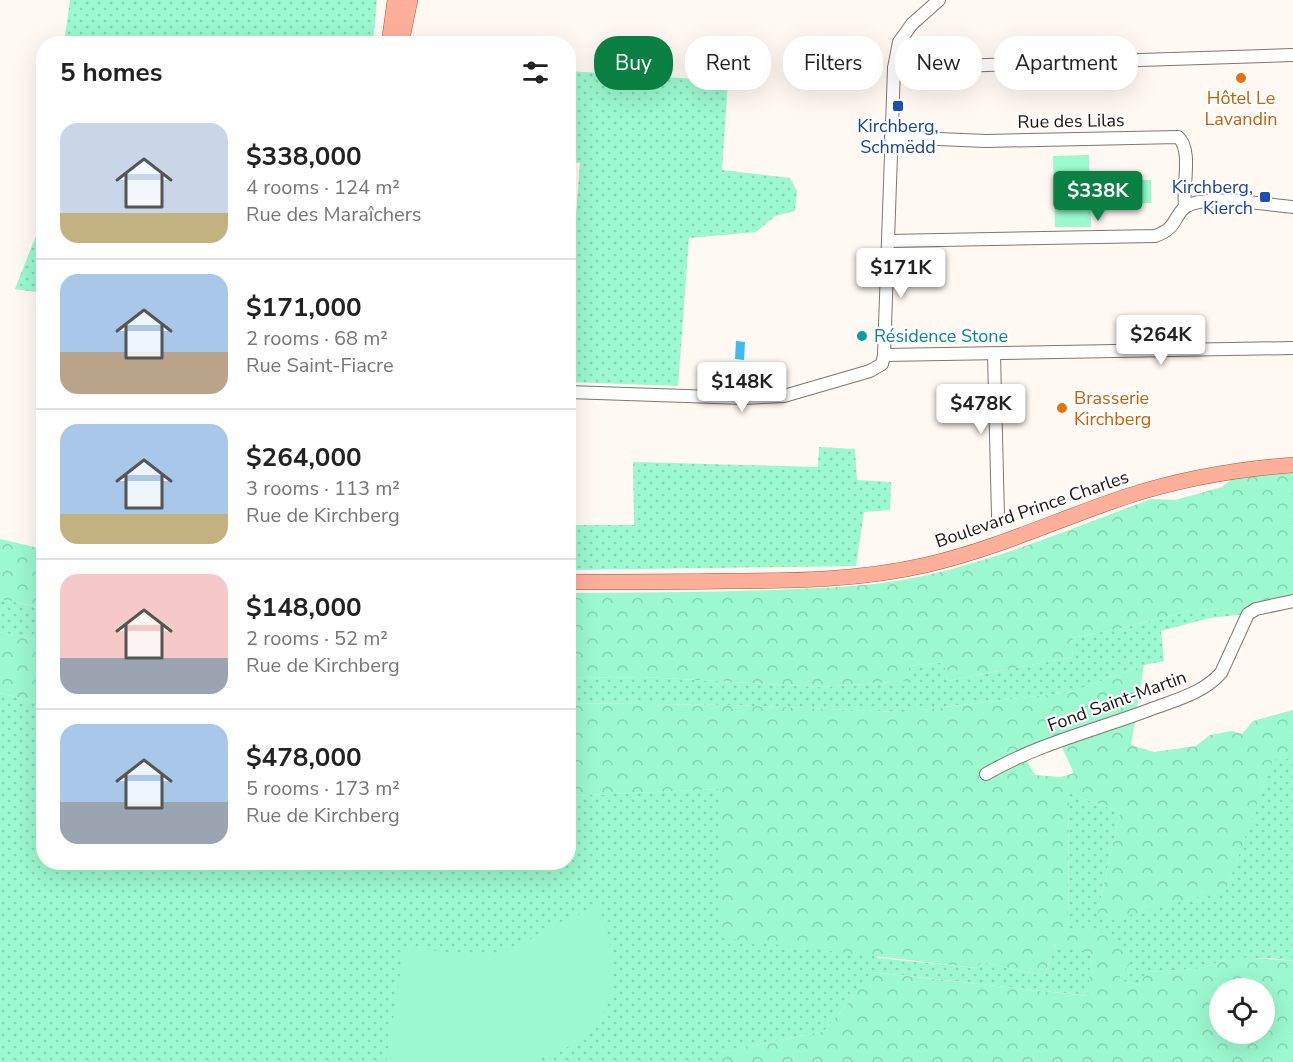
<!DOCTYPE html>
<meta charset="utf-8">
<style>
:root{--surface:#fff;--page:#f2f2f2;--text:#222;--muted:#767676;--line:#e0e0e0;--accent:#0b8043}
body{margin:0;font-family:"Nunito Sans",sans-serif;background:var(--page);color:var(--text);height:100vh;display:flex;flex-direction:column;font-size:22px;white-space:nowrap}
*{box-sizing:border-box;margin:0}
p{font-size:20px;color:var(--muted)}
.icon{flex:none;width:33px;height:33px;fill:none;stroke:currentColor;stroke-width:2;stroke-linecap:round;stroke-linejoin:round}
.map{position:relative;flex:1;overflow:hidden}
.sheet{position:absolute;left:36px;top:36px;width:540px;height:834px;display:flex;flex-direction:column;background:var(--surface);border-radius:24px;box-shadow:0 6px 24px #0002}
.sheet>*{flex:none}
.hud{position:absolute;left:594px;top:36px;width:570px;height:54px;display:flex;gap:12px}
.buttons{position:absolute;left:1209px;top:978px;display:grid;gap:12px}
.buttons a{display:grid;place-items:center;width:66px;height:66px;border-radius:50%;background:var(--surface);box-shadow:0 6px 24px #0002;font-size:30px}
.price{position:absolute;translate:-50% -51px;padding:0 14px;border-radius:6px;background:#fff;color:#222;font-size:20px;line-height:39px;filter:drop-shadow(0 2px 3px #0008)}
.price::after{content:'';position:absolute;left:50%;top:36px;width:18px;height:14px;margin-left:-9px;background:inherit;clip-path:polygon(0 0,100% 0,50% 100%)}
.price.current{background:var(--accent);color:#fff}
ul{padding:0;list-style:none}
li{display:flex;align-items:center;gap:18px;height:150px;padding:0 24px}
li+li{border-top:2px solid var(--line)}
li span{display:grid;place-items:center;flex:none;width:168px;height:120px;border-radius:18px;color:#555}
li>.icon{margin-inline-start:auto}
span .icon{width:72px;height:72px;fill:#fffc;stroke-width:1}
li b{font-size:26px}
h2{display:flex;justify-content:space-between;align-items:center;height:72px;padding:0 24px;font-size:26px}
.tag{padding:0 21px;border-radius:24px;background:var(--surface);box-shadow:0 6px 24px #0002;font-size:21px;line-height:54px}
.tag.current{background:var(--accent);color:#fff}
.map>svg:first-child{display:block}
.grass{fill:url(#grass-dots)}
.forest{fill:url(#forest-crowns);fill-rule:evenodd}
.green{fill:#9bf8cf}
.water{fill:#3fbdea}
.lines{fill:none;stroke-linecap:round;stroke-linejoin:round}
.minor-casing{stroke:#807670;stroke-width:14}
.major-casing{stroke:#ac553e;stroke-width:16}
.minor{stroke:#fff;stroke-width:12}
.major{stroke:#feaf9a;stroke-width:15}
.food-dot{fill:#e8710a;stroke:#fff;stroke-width:2}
.transit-dot{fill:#1a4fb4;stroke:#fff;stroke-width:2}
.culture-dot{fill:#0f9aa8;stroke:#fff;stroke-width:2}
.labels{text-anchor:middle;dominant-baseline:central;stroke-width:4.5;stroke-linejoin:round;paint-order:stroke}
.food-label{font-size:18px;fill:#c56008;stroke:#fff}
.street-label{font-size:18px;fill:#171310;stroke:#fff}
.transit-label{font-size:18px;fill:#164399;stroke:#fff}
.culture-label{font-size:18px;fill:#0d838f;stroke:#fff;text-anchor:start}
</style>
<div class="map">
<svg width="1293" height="1062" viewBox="0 0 1293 1062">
<defs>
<pattern id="grass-dots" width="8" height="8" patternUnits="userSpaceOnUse" patternTransform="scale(1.5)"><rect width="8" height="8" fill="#9bf8cf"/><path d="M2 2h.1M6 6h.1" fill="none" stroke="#85d4b1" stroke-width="1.8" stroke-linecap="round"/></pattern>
<pattern id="forest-crowns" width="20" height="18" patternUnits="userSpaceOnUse" patternTransform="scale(1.5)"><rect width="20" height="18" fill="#9bf8cf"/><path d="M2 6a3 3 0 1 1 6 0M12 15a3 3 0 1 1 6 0" fill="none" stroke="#85d4b1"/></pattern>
</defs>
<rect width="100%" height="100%" fill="#fff8f3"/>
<g class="grass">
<path d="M70,0H377L373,43H64Z"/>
<path d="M568,71L728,81L722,170L790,178L797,191L795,211L775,216L756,232L689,238L678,386L569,382L575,228L580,163L569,162Z"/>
<path d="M43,189V293L15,289L37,233Z"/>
<path d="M819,447L855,449L857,480L891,482L890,510L864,512L856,566L569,570V525H634L633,462L818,467Z"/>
<path d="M0,599L43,608V641L0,632Z"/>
<path d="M1228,609L1248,614L1209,618L1161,631L1164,661L1144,665L1071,692L902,712L729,705L569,703V678L643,677L822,687L907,681L909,666L945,662L947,681L1073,657L1071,638L1127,627L1193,610Z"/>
<path d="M0,693L43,704L44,862H568L569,796L720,789L878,958L976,968L982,962L1044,976L1056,944L1091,952L1089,996L872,972L855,995L824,1031L722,1052V1062H0Z"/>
<path d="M1293,758V961L1270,958L1222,960L1209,966L1196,969L1147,972L1139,985L1118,980L1068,928L1069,793L1120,812L1097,915L1226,890L1273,759Z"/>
</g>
<g class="forest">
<path d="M1293,473V601L1248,614L1228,609L1193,610L1127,627L1071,638L1073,657L947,681L944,662L909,666L908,681L822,687L643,677L569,678L568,593C637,593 705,592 773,590C821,588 871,587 918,577C998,560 1075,527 1151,499L1175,500L1222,487L1233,478Z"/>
<path d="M0,539L43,549V608L0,599Z"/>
<path d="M0,632L43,641V704L0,693Z"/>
<path d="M1144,665L1131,745L1154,752L1196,746L1210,735L1232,731L1242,734L1253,721L1293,710V758L1273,760L1226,890L1110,920L1097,915L1120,812L1069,793L1068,928L1107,933L1131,962L1118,980L1139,985L1147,972L1196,969L1209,966L1222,960L1240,957L1293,961V1062H722L721,1052L824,1031L855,995L871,972L1088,996L1091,953L1056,944L1044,976L982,962L976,968L722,938L720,789L569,796L568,703L729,705L902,712L1071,692ZM1059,741L1074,773L1061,777L1035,775L1023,755ZM1220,988H1264V1034H1220Z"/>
</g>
<g class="green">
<path d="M1089,155L1091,227H1055L1053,156Z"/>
<path d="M1151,180V203L1106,204V181Z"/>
<path d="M598,901C600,917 607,931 610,946C622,1012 591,1044 531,1062H386L405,946L468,956L492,954L517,947L564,920L583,913Z"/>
</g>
<path class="water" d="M736,341L745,342L744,360L735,359Z"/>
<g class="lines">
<defs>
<g id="minor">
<path d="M894,68L1293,55"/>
<path d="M891,137L986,141L1178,137C1193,150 1182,187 1185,206"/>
<path d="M888,241L1155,236C1179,228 1174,213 1187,206C1207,194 1268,205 1293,207"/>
<path d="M994,354L998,516"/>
<path d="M884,355L1293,348"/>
<path d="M568,392L744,398L784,396L870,371L882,364L884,355L894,68L899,42L912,24L939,0"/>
<path d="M986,774C1039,743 1100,729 1157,707C1179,699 1204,692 1221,673L1248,614L1256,609L1293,601"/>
</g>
<g id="major">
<path d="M389,44L395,0"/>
<path d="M401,44L410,0"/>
<path d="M568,582C622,582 675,582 728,581C794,581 861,580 926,565C996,549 1061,518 1128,496C1181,479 1238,469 1293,465"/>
</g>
</defs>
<use href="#minor" class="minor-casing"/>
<use href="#major" class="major-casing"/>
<use href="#minor" class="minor"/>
<use href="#major" class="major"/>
</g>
<g class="food-dot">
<circle cx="1241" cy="78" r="6"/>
<circle cx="1062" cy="408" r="6"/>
</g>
<g class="transit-dot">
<rect x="892" y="100" width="12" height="12" rx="3"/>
<rect x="1259" y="191" width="12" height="12" rx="3"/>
</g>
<circle class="culture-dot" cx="862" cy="336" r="6"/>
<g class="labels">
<g class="food-label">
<text x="1241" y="98">Hôtel Le<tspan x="1241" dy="21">Lavandin</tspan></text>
<text x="1074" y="398" text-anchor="start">Brasserie<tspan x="1074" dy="21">Kirchberg</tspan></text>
</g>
<g class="street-label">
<text transform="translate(1071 121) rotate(-1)">Rue des Lilas</text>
<text transform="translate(1032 509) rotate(-19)">Boulevard Prince Charles</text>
<text transform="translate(1117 701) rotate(-20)">Fond Saint-Martin</text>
</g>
<g class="transit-label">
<text x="898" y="126">Kirchberg,<tspan x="898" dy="21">Schmëdd</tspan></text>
<text x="1253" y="187" text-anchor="end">Kirchberg,<tspan x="1253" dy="21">Kierch</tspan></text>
</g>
<g class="culture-label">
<text x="874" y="336">Résidence Stone</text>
</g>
</g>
</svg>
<div class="buttons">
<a><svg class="icon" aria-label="locate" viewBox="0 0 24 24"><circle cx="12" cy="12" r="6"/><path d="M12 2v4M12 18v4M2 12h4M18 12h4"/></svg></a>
</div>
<b class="price current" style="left:1098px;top:222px">$338K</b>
<b class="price" style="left:901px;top:299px">$171K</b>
<b class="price" style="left:1161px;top:366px">$264K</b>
<b class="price" style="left:742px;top:413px">$148K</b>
<b class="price" style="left:981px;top:435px">$478K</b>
<div class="hud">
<a class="tag current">Buy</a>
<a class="tag">Rent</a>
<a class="tag">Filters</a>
<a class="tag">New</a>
<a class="tag">Apartment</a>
</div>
<section class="sheet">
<h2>5 homes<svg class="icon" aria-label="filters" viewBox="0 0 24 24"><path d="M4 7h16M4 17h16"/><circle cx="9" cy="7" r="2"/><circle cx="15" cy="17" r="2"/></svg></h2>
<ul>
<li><span style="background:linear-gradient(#c9d6e8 75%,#c2b280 0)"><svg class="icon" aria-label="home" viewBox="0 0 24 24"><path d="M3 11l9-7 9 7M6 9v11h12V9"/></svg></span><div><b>$338,000</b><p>4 rooms · 124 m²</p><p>Rue des Maraîchers</p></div></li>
<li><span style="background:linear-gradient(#a9c7e8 65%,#b9a48a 0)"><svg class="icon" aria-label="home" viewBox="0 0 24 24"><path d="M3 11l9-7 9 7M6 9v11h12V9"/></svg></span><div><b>$171,000</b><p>2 rooms · 68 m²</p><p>Rue Saint-Fiacre</p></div></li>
<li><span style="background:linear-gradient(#a9c7e8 75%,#c2b280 0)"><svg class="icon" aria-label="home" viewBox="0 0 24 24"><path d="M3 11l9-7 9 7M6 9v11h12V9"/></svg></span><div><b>$264,000</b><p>3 rooms · 113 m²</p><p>Rue de Kirchberg</p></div></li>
<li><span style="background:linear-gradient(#f6c9c9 70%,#9aa5b1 0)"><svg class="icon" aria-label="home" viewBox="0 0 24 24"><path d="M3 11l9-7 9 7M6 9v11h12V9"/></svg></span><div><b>$148,000</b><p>2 rooms · 52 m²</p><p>Rue de Kirchberg</p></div></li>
<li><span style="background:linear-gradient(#a9c7e8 65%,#9aa5b1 0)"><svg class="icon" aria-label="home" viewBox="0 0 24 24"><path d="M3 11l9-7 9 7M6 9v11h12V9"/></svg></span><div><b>$478,000</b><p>5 rooms · 173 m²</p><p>Rue de Kirchberg</p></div></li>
</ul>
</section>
</div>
